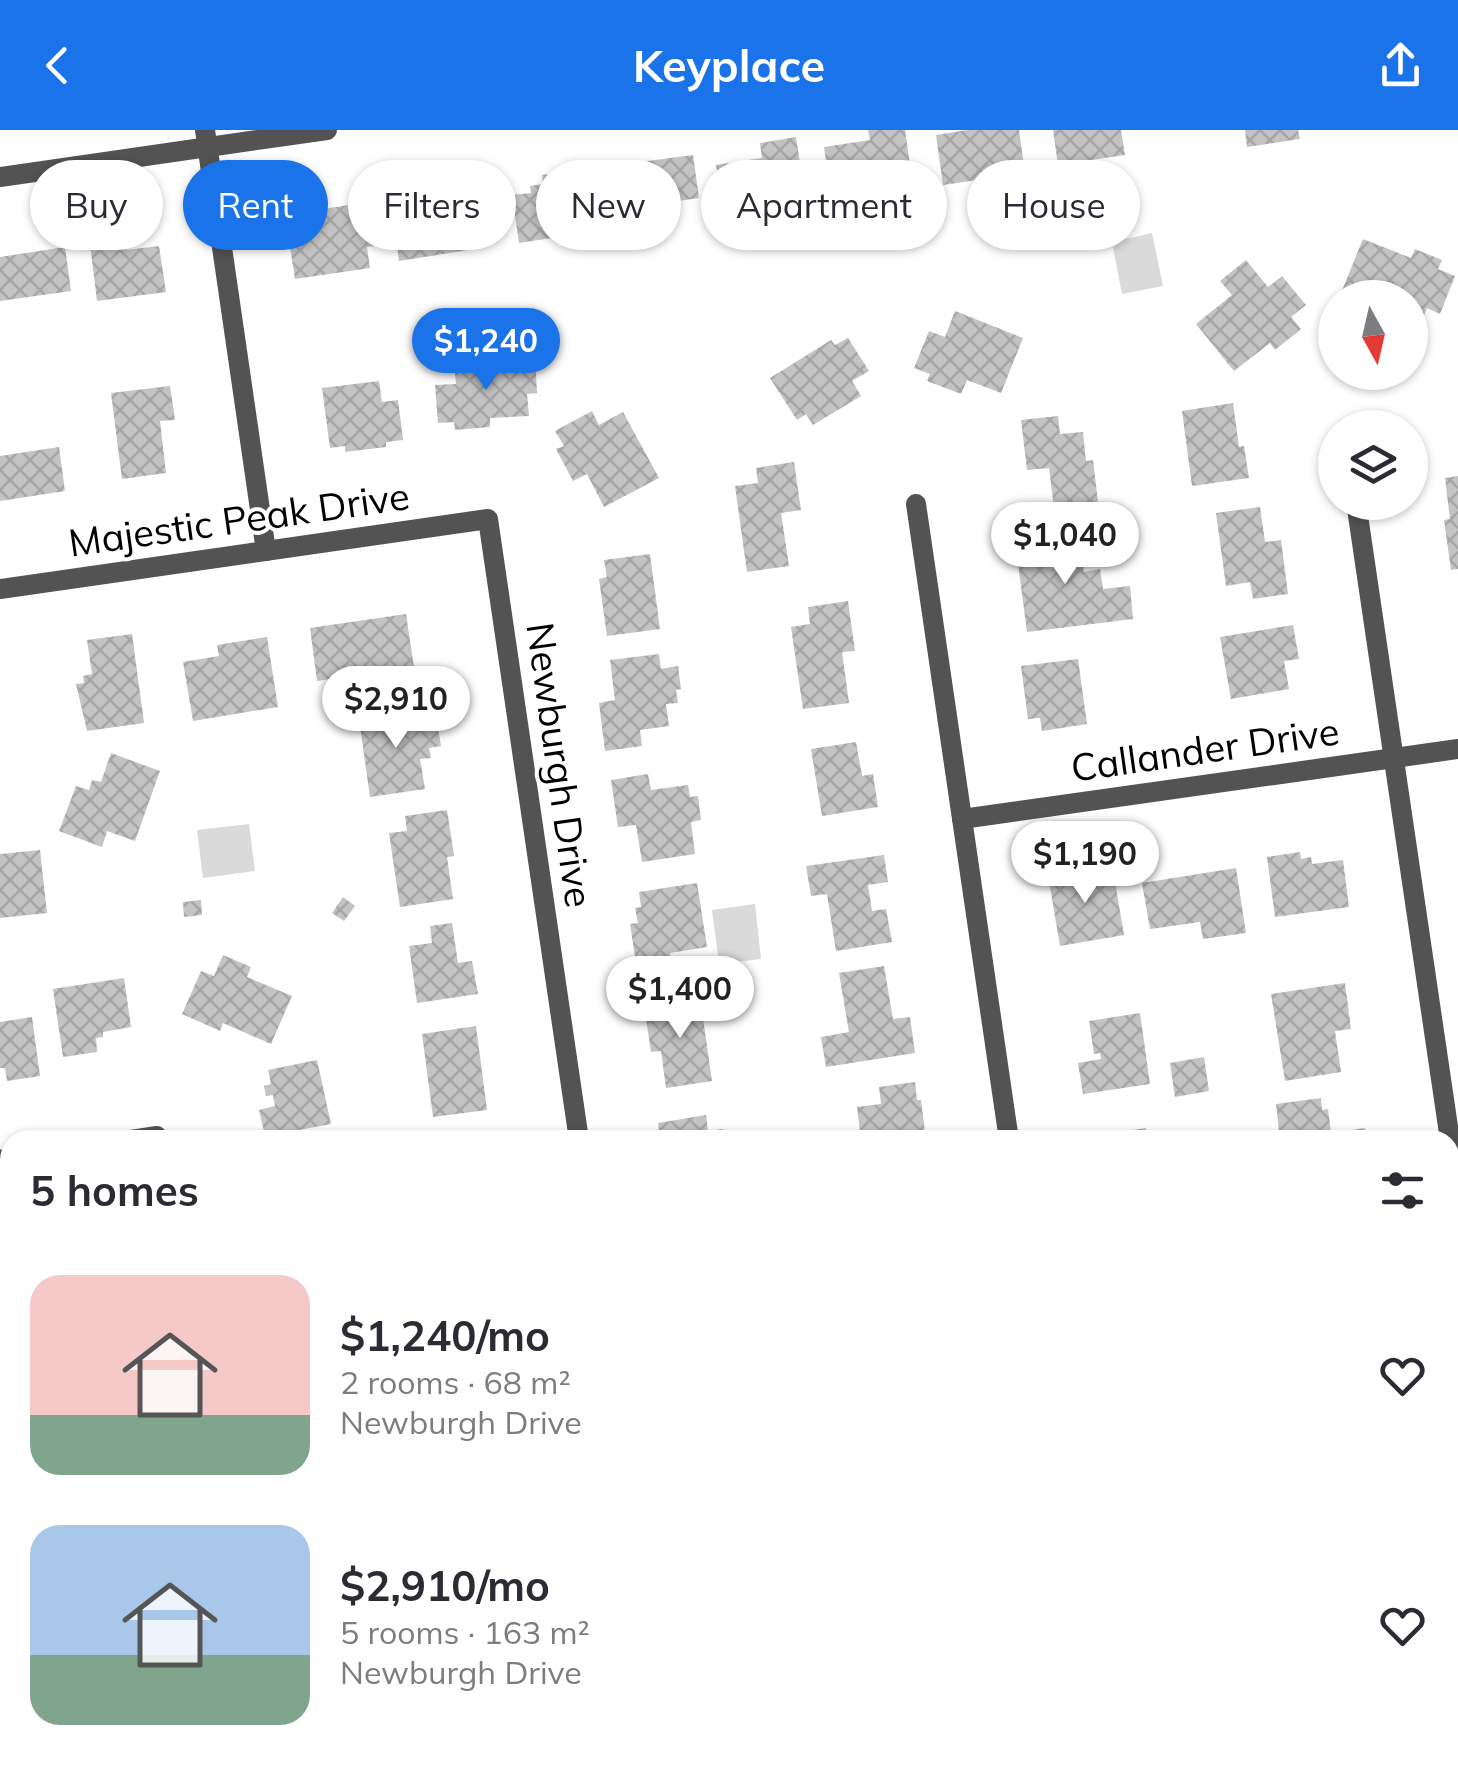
<!DOCTYPE html>
<meta charset="utf-8">
<style>
:root{--surface:#fff;--page:#f2f2f3;--text:#2b2b33;--muted:#7c7c81;--accent:#1a73e8}
body{margin:0;font-family:Mulish,sans-serif;background:var(--page);color:var(--text);height:100vh;display:flex;flex-direction:column;font-size:38px;white-space:nowrap}
*{box-sizing:border-box;margin:0}
p{font-size:32px;color:var(--muted)}
.icon{flex:none;width:55px;height:55px;fill:none;stroke:currentColor;stroke-width:2;stroke-linecap:round;stroke-linejoin:round}
.map{position:relative;flex:1;overflow:hidden}
.drawer{position:absolute;left:0px;top:1000px;width:1460px;height:642px;display:flex;flex-direction:column;background:var(--surface);border-radius:30px 30px 0 0;box-shadow:0 2px 8px #0004}
.drawer>*{flex:none}
.top-card{position:absolute;left:30px;top:30px;width:1400px;height:90px;display:flex;gap:20px}
.needle{width:65px;rotate:172deg}
.controls{position:absolute;left:1318px;top:150px;display:grid;gap:20px}
.controls a{display:grid;place-items:center;width:110px;height:110px;border-radius:50%;background:var(--surface);box-shadow:0 2px 8px #0004;font-size:50px}
.price{position:absolute;translate:-50% -85px;padding:0 22px;border-radius:35px;background:#fff;color:#222;font-size:32px;line-height:65px;filter:drop-shadow(0 2px 5px #0008)}
.price::after{content:'';position:absolute;left:50%;top:60px;width:30px;height:22px;margin-left:-15px;background:inherit;clip-path:polygon(0 0,100% 0,50% 100%)}
.price.on{background:var(--accent);color:#fff}
ul{padding:0;list-style:none}
li{display:flex;align-items:center;gap:30px;height:250px;padding:0 30px}
li span{display:grid;place-items:center;flex:none;width:280px;height:200px;border-radius:30px;color:#555}
li>.icon{margin-inline-start:auto}
span .icon{width:120px;height:120px;fill:#fffc;stroke-width:1}
li b{font-size:42px}
h2{display:flex;justify-content:space-between;align-items:center;height:120px;padding:0 30px;font-size:42px}
.pill{padding:0 35px;border-radius:45px;background:var(--surface);box-shadow:0 2px 8px #0004;font-size:35px;line-height:90px}
.pill.on{background:var(--accent);color:#fff}
header{display:flex;justify-content:space-between;align-items:center;height:130px;padding:0 30px;background:var(--accent);color:#fff;font-size:45px;font-weight:700}
.map>svg:first-child{display:block}
.green{fill:#dadada}
.building{fill:url(#building-cross-hatch)}
.lines{fill:none;stroke-linecap:round;stroke-linejoin:round}
.minor{stroke:#535353;stroke-width:20}
.labels{text-anchor:middle;dominant-baseline:central;stroke-width:8;stroke-linejoin:round;paint-order:stroke}
.street-label{font-size:38px;fill:#000;stroke:#fff}
</style>
<header><svg class="icon" aria-label="back" viewBox="0 0 24 24"><path d="M15 5l-7 7 7 7"/></svg>Keyplace<svg class="icon" aria-label="share" viewBox="0 0 24 24"><path d="M12 15V3M7 8l5-5 5 5M5 13v7h14v-7"/></svg></header>
<div class="map">
<svg width="1458" height="1642" viewBox="0 0 1458 1642">
<defs>
<pattern id="building-cross-hatch" width="8" height="8" patternUnits="userSpaceOnUse" patternTransform="scale(2.5)"><rect width="8" height="8" fill="#c3c3c3"/><path d="M0 0l8 8M0 8l8-8" fill="none" stroke="#a6a6a6"/></pattern>
</defs>
<rect width="100%" height="100%" fill="#fff"/>
<g class="green">
<path d="M1152,103L1163,156L1122,164L1112,112Z"/>
<path d="M249,694L255,741L203,748L197,700Z"/>
<path d="M755,774L761,829L719,834L712,780Z"/>
</g>
<g class="building">
<path d="M868,0H905L913,55L831,68L824,17L870,10Z"/>
<path d="M967,0H1019L1025,43L943,55L936,5Z"/>
<path d="M1053,0H1121L1125,25L1058,35Z"/>
<path d="M1245,0H1298L1300,9L1247,17Z"/>
<path d="M796,7L806,73L724,86L716,35L762,28L760,13Z"/>
<path d="M693,25L699,68L616,80L610,36Z"/>
<path d="M576,41L585,103L519,113L512,65L531,63L530,56L543,54L542,45Z"/>
<path d="M471,52L481,118L399,131L392,80L438,73L435,58Z"/>
<path d="M375,71L381,115L367,117L370,138L295,149L285,85Z"/>
<path d="M124,101L127,120L159,116L166,162L97,171L89,106Z"/>
<path d="M1363,109L1411,128L1415,119L1442,130L1438,139L1455,146L1440,184L1427,178L1414,209L1410,208V168H1339Z"/>
<path d="M65,117L71,161L0,171V127Z"/>
<path d="M1246,130L1268,157L1282,146L1306,175L1291,187L1301,199L1275,220L1270,213L1234,241L1196,194L1232,165L1220,151Z"/>
<path d="M955,181L1023,208L1001,263L967,250L961,264L927,251L930,244L914,238L929,201L945,207Z"/>
<path d="M848,208L869,241L852,251L861,266L813,295L806,284L797,290L770,248L831,210L835,215Z"/>
<path d="M535,229L537,263L527,264L529,286L490,288V297L455,300L454,292L438,293L435,255L456,254L454,234Z"/>
<path d="M379,251L382,272L398,270L403,310L386,312V317L345,322V316L330,318L322,258Z"/>
<path d="M170,256L175,290L160,291L166,343L122,349L111,263Z"/>
<path d="M1233,273L1239,317L1244,316L1249,348L1192,356L1182,281Z"/>
<path d="M592,281L599,295L623,282L659,348L604,377L587,344L573,351L556,319L564,316L555,301Z"/>
<path d="M1058,286L1060,304L1083,302L1086,331L1093,330L1098,372L1054,378L1049,338L1027,340L1021,290Z"/>
<path d="M59,317L65,361L0,371V326Z"/>
<path d="M794,332L801,380L781,383L789,436L747,442L735,356L758,353L756,338Z"/>
<path d="M1458,346V439L1451,440L1444,390L1450,389L1445,348Z"/>
<path d="M1260,377L1265,412L1281,410L1288,464L1253,469L1250,452L1226,456L1216,383Z"/>
<path d="M1079,403L1084,442L1100,439L1103,459L1130,456L1133,489L1027,502L1015,411Z"/>
<path d="M650,424L660,499L607,506L599,449L607,447L604,430Z"/>
<path d="M848,471L855,521L842,522L849,573L803,579L791,497L810,494L808,477Z"/>
<path d="M406,484L414,537L317,551L310,498Z"/>
<path d="M1293,495L1299,529L1284,531L1289,559L1231,569L1220,507Z"/>
<path d="M132,504L144,593L87,601L76,554L84,553L83,546L92,544L87,510Z"/>
<path d="M267,507L278,577L193,591L183,532L219,526L217,515Z"/>
<path d="M659,524L661,539L678,536L681,559L676,560L678,573L666,574L669,596L640,600L642,616L605,621L599,573L615,570L610,530Z"/>
<path d="M1078,529L1087,594L1042,601L1040,588L1028,589L1021,536Z"/>
<path d="M382,579L385,593L436,585L441,616L429,618L431,628L420,629L425,659L370,667L358,582Z"/>
<path d="M856,612L862,646L873,644L878,677L822,686L811,619Z"/>
<path d="M111,623L160,641L135,711L107,701L102,717L59,701L76,656L89,660L92,650L101,652Z"/>
<path d="M648,644L651,660L688,655L690,667L698,666L701,690L691,692L695,724L642,732L636,695L618,697L611,650Z"/>
<path d="M447,680L454,726L447,727L453,769L400,777L389,703L407,701L405,686Z"/>
<path d="M40,720L47,783L0,788V724Z"/>
<path d="M1300,722L1301,729L1311,727L1312,734L1343,730L1349,777L1275,787L1267,727Z"/>
<path d="M884,725L888,752L868,755L872,781L886,779L892,812L836,821L827,764L811,766L806,736Z"/>
<path d="M1083,738L1084,746L1113,740L1124,805L1060,816L1048,745Z"/>
<path d="M1236,738L1246,803L1203,809L1200,792L1150,799L1142,753Z"/>
<path d="M697,753L707,817L670,823L673,840L638,846L630,794L638,793L635,778L641,777L639,762Z"/>
<path d="M343,767L355,776L344,791L332,783Z"/>
<path d="M201,770L202,785L184,787L183,772Z"/>
<path d="M452,793L458,833L472,831L478,864L417,873L409,816L432,813L430,796Z"/>
<path d="M223,825L251,837L247,847L292,866L271,914L223,893L220,901L182,884L201,841L214,846Z"/>
<path d="M884,836L893,889L910,887L915,923L826,937L821,907L849,902L839,843Z"/>
<path d="M124,848L131,897L103,902V907L96,908L97,922L63,927L53,859Z"/>
<path d="M1345,853L1351,899L1335,901L1341,942L1285,951L1271,864Z"/>
<path d="M700,867L712,951L666,958L661,921L651,922L644,875Z"/>
<path d="M1140,883L1150,954L1083,964L1078,933L1101,929L1100,923L1094,924L1089,891Z"/>
<path d="M32,887L40,946L7,951L5,938H0V892Z"/>
<path d="M476,896L487,980L433,987L422,904Z"/>
<path d="M1204,927L1209,961L1175,967L1170,933Z"/>
<path d="M317,930L331,994L299,1000L301,1010H266L259,980L275,976L273,965L266,966L264,956L271,954L268,940Z"/>
<path d="M915,952L917,970H921L926,1010H861L857,977L881,974L879,957Z"/>
<path d="M1321,968L1322,980L1328,979L1331,1003L1365,998L1366,1010H1280L1276,974Z"/>
<path d="M706,985L708,1001L723,999L724,1010H660L658,993Z"/>
<path d="M1146,998L1148,1010H1095V1006Z"/>
<path d="M10,1089V1148L0,1149V1091Z"/>
<path d="M9,1534L10,1578L4,1579L8,1601L0,1603V1536Z"/>
<path d="M106,1632H154L156,1642H108Z"/>
<path d="M347,1632H410L411,1642H349Z"/>
<path d="M512,1632H587L588,1642H534L533,1638L513,1641Z"/>
<path d="M929,1632H1019L1021,1642H930Z"/>
<path d="M1184,1632H1257L1258,1642H1205L1204,1637L1185,1640Z"/>
<path d="M1367,1632H1426L1428,1642H1369Z"/>
</g>
<g class="lines">
<g class="minor">
<path d="M205,0L266,421"/>
<path d="M0,47L327,0"/>
<path d="M1356,372L1450,1010"/>
<path d="M916,374L1009,1010"/>
<path d="M0,459L488,389L579,1010"/>
<path d="M962,689L1458,619"/>
<path d="M131,1010L157,1006"/>
<path d="M1450,1011L1458,1066"/>
<path d="M0,1030L10,1028"/>
<path d="M1450,1252L1458,1250"/>
<path d="M0,1451L10,1449"/>
<path d="M248,1632L250,1642"/>
<path d="M671,1632L672,1642"/>
<path d="M1100,1632L1102,1642"/>
</g>
</g>
<g class="labels">
<g class="street-label">
<text transform="translate(239 389) rotate(-8)">Majestic Peak Drive</text>
<text transform="translate(1205 619) rotate(-8)">Callander Drive</text>
<text transform="translate(560 635) rotate(82)">Newburgh Drive</text>
</g>
</g>
</svg>
<div class="controls">
<a><svg class="needle" viewBox="-14 -14 28 28"><path d="M0-13l5 13h-10z" fill="#e53935"/><path d="M0 13l5-13h-10z" fill="#7c7c81"/></svg></a>
<a><svg class="icon" aria-label="layers" viewBox="0 0 24 24"><path d="M12 4l9 5-9 5-9-5zM3 14l9 5 9-5"/></svg></a>
</div>
<b class="price on" style="left:486px;top:263px">$1,240</b>
<b class="price" style="left:1065px;top:457px">$1,040</b>
<b class="price" style="left:396px;top:621px">$2,910</b>
<b class="price" style="left:1085px;top:776px">$1,190</b>
<b class="price" style="left:680px;top:911px">$1,400</b>
<div class="top-card">
<a class="pill">Buy</a>
<a class="pill on">Rent</a>
<a class="pill">Filters</a>
<a class="pill">New</a>
<a class="pill">Apartment</a>
<a class="pill">House</a>
</div>
<section class="drawer">
<h2>5 homes<svg class="icon" aria-label="filters" viewBox="0 0 24 24"><path d="M4 7h16M4 17h16"/><circle cx="9" cy="7" r="2"/><circle cx="15" cy="17" r="2"/></svg></h2>
<ul>
<li><span style="background:linear-gradient(#f6c9c9 70%,#7fa58c 0)"><svg class="icon" aria-label="home" viewBox="0 0 24 24"><path d="M3 11l9-7 9 7M6 9v11h12V9"/></svg></span><div><b>$1,240/mo</b><p>2 rooms · 68 m²</p><p>Newburgh Drive</p></div><svg class="icon" aria-label="heart" viewBox="0 0 24 24"><path d="M12 20l-8-8c-3-5 5-10 8-4 3-6 11-1 8 4z"/></svg></li>
<li><span style="background:linear-gradient(#a9c7e8 65%,#7fa58c 0)"><svg class="icon" aria-label="home" viewBox="0 0 24 24"><path d="M3 11l9-7 9 7M6 9v11h12V9"/></svg></span><div><b>$2,910/mo</b><p>5 rooms · 163 m²</p><p>Newburgh Drive</p></div><svg class="icon" aria-label="heart" viewBox="0 0 24 24"><path d="M12 20l-8-8c-3-5 5-10 8-4 3-6 11-1 8 4z"/></svg></li>
</ul>
</section>
</div>
